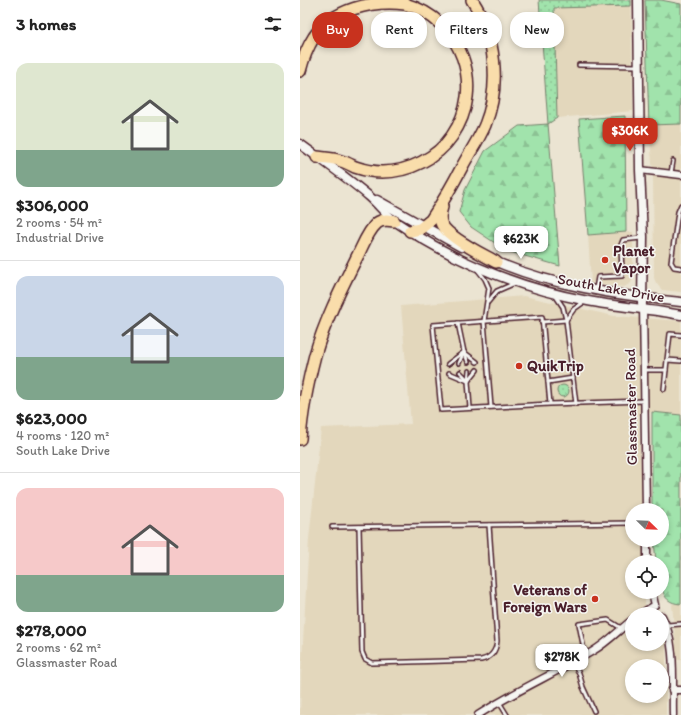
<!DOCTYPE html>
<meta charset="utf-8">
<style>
:root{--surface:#fff;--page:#f6f6f6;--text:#222;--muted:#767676;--line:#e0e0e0;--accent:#c8321e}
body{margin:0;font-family:Itim,sans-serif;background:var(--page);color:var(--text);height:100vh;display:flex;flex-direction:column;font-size:15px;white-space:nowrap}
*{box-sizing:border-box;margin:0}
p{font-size:13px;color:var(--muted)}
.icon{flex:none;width:22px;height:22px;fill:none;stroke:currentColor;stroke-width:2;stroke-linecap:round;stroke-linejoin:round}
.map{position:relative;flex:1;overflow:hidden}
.side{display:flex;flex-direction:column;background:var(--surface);width:300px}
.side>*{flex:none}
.banner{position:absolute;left:12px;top:12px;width:309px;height:36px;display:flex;gap:8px}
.needle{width:26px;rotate:113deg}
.tools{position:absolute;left:325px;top:503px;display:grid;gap:8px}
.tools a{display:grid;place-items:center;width:44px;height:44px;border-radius:50%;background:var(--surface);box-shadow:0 2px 6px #0003;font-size:20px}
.price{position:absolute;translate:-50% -34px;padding:0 9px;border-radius:8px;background:#fff;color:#222;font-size:13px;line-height:26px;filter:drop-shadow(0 1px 2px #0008)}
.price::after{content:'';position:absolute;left:50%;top:24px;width:12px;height:9px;margin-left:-6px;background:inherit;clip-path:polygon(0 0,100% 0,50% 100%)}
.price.selected{background:var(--accent);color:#fff}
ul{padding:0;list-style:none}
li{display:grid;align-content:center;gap:8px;height:212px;padding:0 16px}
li+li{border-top:1px solid var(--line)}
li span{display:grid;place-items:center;height:124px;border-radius:12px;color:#555}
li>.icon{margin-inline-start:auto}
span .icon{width:72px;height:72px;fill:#fffc;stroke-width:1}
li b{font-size:17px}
h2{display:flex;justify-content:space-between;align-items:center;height:48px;padding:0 16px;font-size:17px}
.tag{padding:0 14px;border-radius:16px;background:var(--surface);box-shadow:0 2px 6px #0003;font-size:14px;line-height:36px}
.tag.selected{background:var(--accent);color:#fff}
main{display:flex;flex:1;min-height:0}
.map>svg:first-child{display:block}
.built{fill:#e3d7bc;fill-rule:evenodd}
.grass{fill:url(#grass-dots);stroke:#76816c}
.forest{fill:url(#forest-firs);stroke:#76816c}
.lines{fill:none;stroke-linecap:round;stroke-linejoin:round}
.lane-casing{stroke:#4a1f2b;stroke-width:6}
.street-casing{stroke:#4a1f2b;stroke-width:9}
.secondary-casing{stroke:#4a1f2b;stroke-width:11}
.highway-casing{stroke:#4a1f2b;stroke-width:14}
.lane{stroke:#f6f6f2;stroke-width:3}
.street{stroke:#f6f6f2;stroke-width:6}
.secondary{stroke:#f6f6f2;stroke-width:8}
.highway{stroke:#f9ddab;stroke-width:11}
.poi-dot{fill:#c8321e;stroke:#f6f6f2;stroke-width:1.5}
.labels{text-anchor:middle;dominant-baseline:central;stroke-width:3;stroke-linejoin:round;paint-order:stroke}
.poi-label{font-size:15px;font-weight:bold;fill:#4a1f2b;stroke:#f6f6f2;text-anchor:start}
.street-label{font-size:15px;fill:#4a1f2b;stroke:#f6f6f2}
</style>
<main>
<section class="side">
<h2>3 homes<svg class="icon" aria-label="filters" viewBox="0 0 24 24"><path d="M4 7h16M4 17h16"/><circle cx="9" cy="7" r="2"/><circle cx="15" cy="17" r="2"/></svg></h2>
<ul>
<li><span style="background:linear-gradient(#dfe7d0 70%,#7fa58c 0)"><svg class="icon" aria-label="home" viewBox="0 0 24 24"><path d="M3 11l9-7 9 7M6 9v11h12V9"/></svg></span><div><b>$306,000</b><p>2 rooms · 54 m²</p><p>Industrial Drive</p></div></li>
<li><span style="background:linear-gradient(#c9d6e8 65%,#7fa58c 0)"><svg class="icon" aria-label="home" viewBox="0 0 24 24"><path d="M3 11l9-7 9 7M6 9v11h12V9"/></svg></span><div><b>$623,000</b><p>4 rooms · 120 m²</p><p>South Lake Drive</p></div></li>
<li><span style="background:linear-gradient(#f6c9c9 70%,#7fa58c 0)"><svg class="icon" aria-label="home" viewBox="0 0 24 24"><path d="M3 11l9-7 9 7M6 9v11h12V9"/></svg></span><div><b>$278,000</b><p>2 rooms · 62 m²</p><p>Glassmaster Road</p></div></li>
</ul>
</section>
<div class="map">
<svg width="381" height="715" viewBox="0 0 381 715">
<defs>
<pattern id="grass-dots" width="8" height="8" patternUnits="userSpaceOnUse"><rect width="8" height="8" fill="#a1e3ac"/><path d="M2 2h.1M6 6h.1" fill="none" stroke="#8cc294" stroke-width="1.8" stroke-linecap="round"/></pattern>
<pattern id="forest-firs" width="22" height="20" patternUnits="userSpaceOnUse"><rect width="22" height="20" fill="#a1e3ac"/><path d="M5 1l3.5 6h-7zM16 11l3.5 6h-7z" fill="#8cc294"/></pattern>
</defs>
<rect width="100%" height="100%" fill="#ebe4d2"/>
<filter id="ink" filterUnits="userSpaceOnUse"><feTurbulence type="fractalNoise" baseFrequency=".025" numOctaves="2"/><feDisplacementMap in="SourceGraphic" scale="8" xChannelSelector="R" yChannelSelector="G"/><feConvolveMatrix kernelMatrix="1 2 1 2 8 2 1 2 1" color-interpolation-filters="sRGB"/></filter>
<g filter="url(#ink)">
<g class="built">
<path d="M331,6L333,111L257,118L254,7Z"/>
<path d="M381,124V292L362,290L356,283L354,278L353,175L349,125Z"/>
<path d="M333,232V277L331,283L324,287L291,283L288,235Z"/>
<path d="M224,296L314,316L381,321V415L352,412L338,415L343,510H332V540H344V562H332V592H345V605L353,614H332V644H362V626L366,641V715H0L1,676L9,539L21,428L111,424L101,306ZM332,666H362V696H332Z"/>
<path d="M372,604H381V660H377Z"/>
</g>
<g class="grass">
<path d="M239,0H331V6L254,8L257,118L248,124Z"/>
<circle cx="263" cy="391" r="6"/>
</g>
<g class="forest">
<path d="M345,0H361L381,4V124L349,125Z"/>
<path d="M325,116L326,232L288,235L279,119Z"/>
<path d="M248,124L260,266L207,251L171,227L159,212L165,190L185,151L219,126Z"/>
<path d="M352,412L381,415V604C357,603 362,580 362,562H356L354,540H362V510H352Z"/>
</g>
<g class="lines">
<defs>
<g id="lane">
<path d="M279,65L339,66"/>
<path d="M371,173L373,161"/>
<path d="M381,205L378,212L371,262L374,267L381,268"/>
<path d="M177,269L185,279L189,288L184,321L191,407"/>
<path d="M296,289L298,277L322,276L321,245L323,240L341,238"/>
<path d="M255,295L263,307L266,320L276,404"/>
<path d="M188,302L197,291L213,284"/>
<path d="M266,320L274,309L284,302"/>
<path d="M242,322L266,320"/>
<path d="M158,323L164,352L168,362"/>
<path d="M381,335L370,334L367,360L381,361"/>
<path d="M165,353L177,362"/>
<path d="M159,363L163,354"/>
<path d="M148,364L164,352"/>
<path d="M344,370H366"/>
<path d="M169,371L168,381L170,408"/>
<path d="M160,372L167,379"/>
<path d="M149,373L168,381"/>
<path d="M168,381L177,370"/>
<path d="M248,382L273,378"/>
<path d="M364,389L367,360"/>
<path d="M250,404L242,317L133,325L141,410L250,404L344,401"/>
<path d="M32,527L332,523"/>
<path d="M59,527L62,652L65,659L72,663L181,660C191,658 196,652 197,641L189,525"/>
<path d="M367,625L381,624"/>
<path d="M285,655L279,624L308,620L321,628"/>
<path d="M273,662L279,673L283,687L294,711"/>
<path d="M199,702L207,715"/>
</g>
<g id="street">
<path d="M340,170L381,175"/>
<path d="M343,306L346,510"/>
<path d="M347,540V562"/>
<path d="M340,614L355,605L352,592"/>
<path d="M362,616C377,644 372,684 373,715"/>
<path d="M372,690H381"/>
<path d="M178,715C215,691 256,673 293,651C308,642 319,630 332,620"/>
</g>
<g id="secondary">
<path d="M338,0L340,170L343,237L342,303"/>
<path d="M0,144C23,161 48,178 70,197C79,205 86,215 96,222C153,261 220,288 288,301C319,307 350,309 381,315"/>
<path d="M77,200L161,247"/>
<path d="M192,260C251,286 317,295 381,302"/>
</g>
<g id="highway">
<path d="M0,71C3,59 7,48 14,37C33,9 72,0 105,4C162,20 186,87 152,136C137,158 109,172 82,172C73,172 64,170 55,167C51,165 46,162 41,161C34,158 25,158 17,157"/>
<path d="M142,207C140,213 139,219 142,225C149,238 182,254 196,262"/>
<path d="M110,231L120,229L131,220C143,202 153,184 163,165C170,152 179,139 185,125C201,85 196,36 172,0"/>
<path d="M0,439C2,411 8,382 15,355C25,320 42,287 58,255C63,245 68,231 77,223C82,219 88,220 94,221"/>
</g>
</defs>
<use href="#lane" class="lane-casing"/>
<use href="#street" class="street-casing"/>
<use href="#secondary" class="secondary-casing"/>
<use href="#highway" class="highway-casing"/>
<use href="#lane" class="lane"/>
<use href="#street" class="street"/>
<use href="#secondary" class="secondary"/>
<use href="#highway" class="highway"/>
</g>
</g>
<g class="poi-dot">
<circle cx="305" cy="260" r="4"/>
<circle cx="219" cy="366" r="4"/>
<circle cx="295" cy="599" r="4"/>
</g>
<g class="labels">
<g class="poi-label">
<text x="313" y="251">Planet<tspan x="313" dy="17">Vapor</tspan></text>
<text x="227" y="366">QuikTrip</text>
<text x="287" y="590" text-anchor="end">Veterans of<tspan x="287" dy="17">Foreign Wars</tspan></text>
</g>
<g class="street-label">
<text transform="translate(311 288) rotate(10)">South Lake Drive</text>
<text transform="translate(331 407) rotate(-91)">Glassmaster Road</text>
</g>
</g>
</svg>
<div class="tools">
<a><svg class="needle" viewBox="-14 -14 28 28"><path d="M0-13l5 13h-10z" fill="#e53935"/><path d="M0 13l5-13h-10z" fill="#767676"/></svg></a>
<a><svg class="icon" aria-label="locate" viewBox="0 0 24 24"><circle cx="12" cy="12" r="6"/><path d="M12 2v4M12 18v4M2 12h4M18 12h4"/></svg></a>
<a>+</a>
<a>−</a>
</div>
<b class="price selected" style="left:330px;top:152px">$306K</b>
<b class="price" style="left:221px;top:260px">$623K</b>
<b class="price" style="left:262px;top:678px">$278K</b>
<div class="banner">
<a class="tag selected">Buy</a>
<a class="tag">Rent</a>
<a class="tag">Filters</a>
<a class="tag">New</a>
</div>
</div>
</main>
